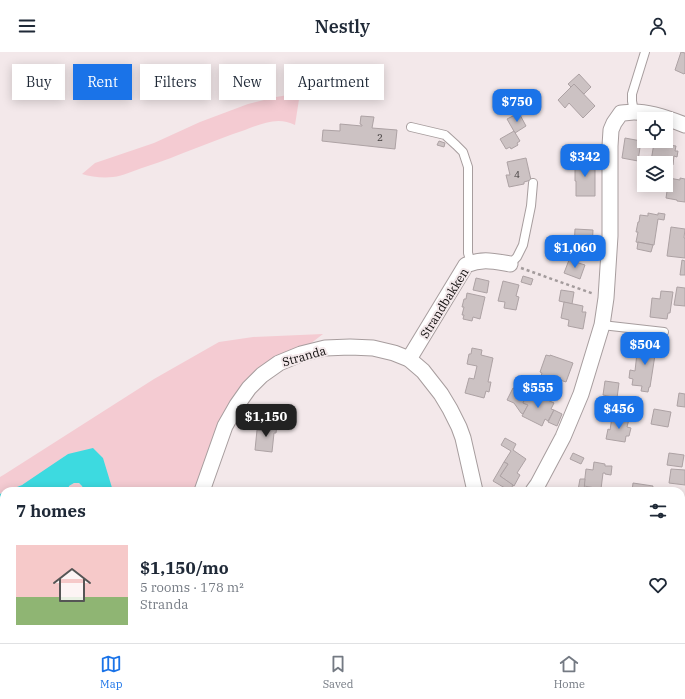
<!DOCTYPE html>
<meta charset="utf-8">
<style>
:root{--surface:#fff;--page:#f6f6f7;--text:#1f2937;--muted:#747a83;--line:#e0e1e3;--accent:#1a73e8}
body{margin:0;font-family:"IBM Plex Serif",serif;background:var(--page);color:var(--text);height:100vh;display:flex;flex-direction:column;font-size:15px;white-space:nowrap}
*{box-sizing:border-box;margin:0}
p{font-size:13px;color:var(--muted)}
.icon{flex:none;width:22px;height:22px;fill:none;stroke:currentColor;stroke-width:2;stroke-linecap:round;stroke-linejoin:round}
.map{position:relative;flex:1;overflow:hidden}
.drawer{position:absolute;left:0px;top:435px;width:685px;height:156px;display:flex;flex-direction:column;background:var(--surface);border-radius:12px 12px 0 0;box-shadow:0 2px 10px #0003}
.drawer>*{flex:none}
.banner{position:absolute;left:12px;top:12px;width:400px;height:36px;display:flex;gap:8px}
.buttons{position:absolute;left:637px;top:60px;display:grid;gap:8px}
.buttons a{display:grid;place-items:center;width:36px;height:36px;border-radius:0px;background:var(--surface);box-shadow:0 2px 10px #0003;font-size:20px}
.price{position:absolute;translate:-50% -34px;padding:0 9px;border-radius:8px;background:var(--accent);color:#fff;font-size:13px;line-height:26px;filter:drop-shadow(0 1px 2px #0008)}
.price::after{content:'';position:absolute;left:50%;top:24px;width:12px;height:9px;margin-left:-6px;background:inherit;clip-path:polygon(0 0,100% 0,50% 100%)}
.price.current{background:#222;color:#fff}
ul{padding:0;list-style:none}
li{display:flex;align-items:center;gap:12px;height:100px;padding:0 16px}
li+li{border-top:1px solid var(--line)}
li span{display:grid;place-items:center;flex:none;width:112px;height:80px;border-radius:0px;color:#555}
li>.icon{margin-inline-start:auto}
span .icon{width:48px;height:48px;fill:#fffc;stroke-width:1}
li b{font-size:17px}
h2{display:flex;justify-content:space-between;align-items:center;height:48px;padding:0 16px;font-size:17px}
.tag{padding:0 14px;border-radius:0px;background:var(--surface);box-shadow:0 2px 10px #0003;font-size:14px;line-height:36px}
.tag.current{background:var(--accent);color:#fff}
header{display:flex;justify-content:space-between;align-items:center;height:52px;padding:0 16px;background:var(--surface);font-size:18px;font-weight:600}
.tabs{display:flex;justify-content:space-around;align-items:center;height:56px;border-top:1px solid var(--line);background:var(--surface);font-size:11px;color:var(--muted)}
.tabs a{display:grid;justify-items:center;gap:2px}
.tabs .current{color:var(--accent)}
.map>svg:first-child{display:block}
.green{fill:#f4cbd2}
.water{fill:#3ddae0}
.building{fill:#ccc2c3;stroke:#ada2a4}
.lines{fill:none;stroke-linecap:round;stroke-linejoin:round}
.lane-casing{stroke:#a79d9e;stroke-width:10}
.street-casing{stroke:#a79d9e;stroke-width:17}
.path{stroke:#a39b9c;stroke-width:2.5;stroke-dasharray:3 3;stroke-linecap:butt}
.lane{stroke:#fff;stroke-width:8}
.street{stroke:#fff;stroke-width:15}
.labels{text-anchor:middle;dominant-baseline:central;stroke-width:4;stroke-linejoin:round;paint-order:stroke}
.number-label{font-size:10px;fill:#3e3a3a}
.street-label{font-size:12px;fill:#0f0c0c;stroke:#f3e8ea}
</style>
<header><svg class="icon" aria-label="menu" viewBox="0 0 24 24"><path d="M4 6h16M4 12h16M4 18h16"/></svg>Nestly<svg class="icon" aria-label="person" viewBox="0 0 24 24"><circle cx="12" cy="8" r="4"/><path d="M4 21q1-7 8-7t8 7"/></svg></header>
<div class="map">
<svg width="685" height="591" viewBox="0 0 685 591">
<rect width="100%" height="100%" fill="#f3e8ea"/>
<g class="green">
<path d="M300,41L295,73C278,64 261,72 245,78C211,89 179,104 145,115C135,118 123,124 113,125C103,126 91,125 82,122L95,111L154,91L200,70L248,52L276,45Z"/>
<path d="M323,282L310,292L300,294L272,310L250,327L223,361L195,439H113L107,422L68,402C54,412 19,439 4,439V440L0,442V425L5,422L154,327L219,290L253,285Z"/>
<path d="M74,431H79L82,434L84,439H68L69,434Z"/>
<path d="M0,505L4,510V569L0,572Z"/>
<path d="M54,587H146L145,591H54Z"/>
</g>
<g class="water">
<path d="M93,396L103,406L113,439H84L82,434L79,431H74L69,434L68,439H7L22,433L68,402Z"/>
<path d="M4,440V510L0,505V442Z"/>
<path d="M4,569V587H54V591H0V572Z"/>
</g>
<g class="building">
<path d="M681,0L685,1V21L684,22L675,18Z"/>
<path d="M579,22L591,35L584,42L574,32L571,35L568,32Z"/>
<path d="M574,32L595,54L583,66L569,51L565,56L558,48Z"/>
<path d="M519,61L526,74L515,81L507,67Z"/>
<path d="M361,64L374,65L372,76L397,78L395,97L322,89L323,78L340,79V72L362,74V73L360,72Z"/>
<path d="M514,79L520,89L517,91L518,93L511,97L510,95L506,97L500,87Z"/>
<path d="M666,80L672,81L670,93L662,92L663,89H666Z"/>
<path d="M625,86L641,89L638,109L622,106Z"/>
<path d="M439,89L445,91L444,95L437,93Z"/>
<path d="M654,91L676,94L675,99H678L677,105L674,104L673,113L651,109Z"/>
<path d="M526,106L531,128L524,130V132L509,135L506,123H510L507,110Z"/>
<path d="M575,108H592V116H595V144H576V129H575Z"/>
<path d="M669,126L680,128V126L685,127V150L677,149V148L666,146Z"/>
<path d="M648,161L658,163V161L665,162L664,168L658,167L654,193L636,190L638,180H636L638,170H639L640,163L648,164Z"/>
<path d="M671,175L685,177L684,186H685V206L667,204Z"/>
<path d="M575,177L593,178L592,197L574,195Z"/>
<path d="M638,190L653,193L651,200L637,197Z"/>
<path d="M569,208L585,213L580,227L564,221Z"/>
<path d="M682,208L685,209V223H680Z"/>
<path d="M523,224L533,227L531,233L521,230Z"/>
<path d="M476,226L489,229L487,241L473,238Z"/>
<path d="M503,229L519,233L516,244L519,245L516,258L504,256L505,250L498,249Z"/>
<path d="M677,235L685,236V254L674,253Z"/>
<path d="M561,238L574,240L572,252L559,249Z"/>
<path d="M661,239L673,240L670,261H668L667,267L650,265L652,246L660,247Z"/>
<path d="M467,241L485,245L480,267L473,265L472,269L463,267L464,263H462L464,255H462L464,247H466Z"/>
<path d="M564,250L583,254L582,260H586L583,277L568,274L569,268L561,266Z"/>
<path d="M638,292L662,295L661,304L655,303L650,335H649L648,340L641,339L642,334L632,333L633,327L629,326L630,318L635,319Z"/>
<path d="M472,296L482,298L481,303L493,306L488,330H491L489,340L486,339L484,346L465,341L469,326L474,327L477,314L467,312L469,302H471Z"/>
<path d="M546,303L550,304V303L573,311L566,330L551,325L550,327L541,324L542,321L540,320Z"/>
<path d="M539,327L555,333L550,346L534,340Z"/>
<path d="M605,329L619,331L617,346L603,343Z"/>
<path d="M513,336L518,338L519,336L533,342L532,345L527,342L523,351L528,353L523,362L521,361L514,351L507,348Z"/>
<path d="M533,341L554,351L551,357L554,358L548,369L545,367L542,374L522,364L528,353L523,351L527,342L532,345Z"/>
<path d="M679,341L685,342V355L677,354Z"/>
<path d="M654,357L671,360L668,375L651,372Z"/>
<path d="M554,358L562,362L557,374L548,370Z"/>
<path d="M612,365L629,367L627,375L631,376L629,384H626L625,390L606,387L608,377L610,378Z"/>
<path d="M265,371L277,372L276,381H274L272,400L255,398L257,378L264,379V377H261V372H265Z"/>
<path d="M505,386L516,392L513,398L526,407L517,421L520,423L514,434L500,424L508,412L504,410L511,399L501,393Z"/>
<path d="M573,401L584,406L581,412L570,407Z"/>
<path d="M669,401L684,403L682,415L667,413Z"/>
<path d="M504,410L508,412L500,424L513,433L510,439L493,429Z"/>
<path d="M594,410L605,412V414H612L611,423L605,422V421H603L601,437L584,434L586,417L593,418Z"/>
<path d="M671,417L685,418V433L669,431Z"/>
<path d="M580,427H585L584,439L578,438Z"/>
<path d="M633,431L653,434L652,439H632Z"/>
<path d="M683,561H685V578H681V568Z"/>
</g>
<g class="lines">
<defs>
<g id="lane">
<path d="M634,60L632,49V42L645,0"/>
<path d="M411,75L445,83L456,93L463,100L468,115V201L471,211"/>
<path d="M510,212L517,205L523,193L531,154L533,131"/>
<path d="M602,273L664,280"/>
<path d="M407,587V591"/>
<path d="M448,587L450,591"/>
<path d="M356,591L357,587"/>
<path d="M556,591V587"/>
</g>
<g id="street">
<path d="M409,307L466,213C482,206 493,209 510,212"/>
<path d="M202,439L225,374L237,353L249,336L262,323L279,311L301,302L325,296L350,295L373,296L394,301L409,307L423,319L441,342L450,357L459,375L463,386L475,439"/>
<path d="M533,439L538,432L563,385L581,342L602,273L606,246L610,184V94L611,78L614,71L621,61C626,61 630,60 634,60C651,60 670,67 685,73"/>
<path d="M681,541H685"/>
<path d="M152,591L153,587"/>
<path d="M311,591L317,587"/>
</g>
</defs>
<use href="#lane" class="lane-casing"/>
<use href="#street" class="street-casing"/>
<path class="path" d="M521,216L594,242"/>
<use href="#lane" class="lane"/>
<use href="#street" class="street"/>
</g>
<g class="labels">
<g class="number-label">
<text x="380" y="85">2</text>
<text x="517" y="122">4</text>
</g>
<g class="street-label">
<text transform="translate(444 251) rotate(-58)">Strandbakken</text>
<text transform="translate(304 304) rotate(-16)">Stranda</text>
</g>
</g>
</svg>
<div class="buttons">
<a><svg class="icon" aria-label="locate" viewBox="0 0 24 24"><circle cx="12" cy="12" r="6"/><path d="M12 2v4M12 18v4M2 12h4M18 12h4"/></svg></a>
<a><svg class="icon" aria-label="layers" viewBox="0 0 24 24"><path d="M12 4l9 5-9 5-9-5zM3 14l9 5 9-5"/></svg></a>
</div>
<b class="price" style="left:517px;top:71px">$750</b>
<b class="price" style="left:585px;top:126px">$342</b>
<b class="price" style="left:575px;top:217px">$1,060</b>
<b class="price" style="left:645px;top:314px">$504</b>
<b class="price" style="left:538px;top:357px">$555</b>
<b class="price" style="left:619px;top:378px">$456</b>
<b class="price current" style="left:266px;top:386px">$1,150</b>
<div class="banner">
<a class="tag">Buy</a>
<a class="tag current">Rent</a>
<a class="tag">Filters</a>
<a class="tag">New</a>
<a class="tag">Apartment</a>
</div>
<section class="drawer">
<h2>7 homes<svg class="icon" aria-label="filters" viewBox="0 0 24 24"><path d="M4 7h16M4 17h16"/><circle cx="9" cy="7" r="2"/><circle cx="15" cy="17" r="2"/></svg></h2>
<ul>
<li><span style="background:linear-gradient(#f6c9c9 65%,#8fb573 0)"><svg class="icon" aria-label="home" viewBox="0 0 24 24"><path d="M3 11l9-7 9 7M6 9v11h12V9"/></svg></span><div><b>$1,150/mo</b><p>5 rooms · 178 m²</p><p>Stranda</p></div><svg class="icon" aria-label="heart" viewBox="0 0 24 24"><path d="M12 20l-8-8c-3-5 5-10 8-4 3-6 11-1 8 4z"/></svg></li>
</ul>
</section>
</div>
<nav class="tabs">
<a class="current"><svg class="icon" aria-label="map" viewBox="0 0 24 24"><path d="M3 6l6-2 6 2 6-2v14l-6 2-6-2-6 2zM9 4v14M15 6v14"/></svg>Map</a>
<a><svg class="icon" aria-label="saved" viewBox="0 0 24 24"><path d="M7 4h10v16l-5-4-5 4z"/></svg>Saved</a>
<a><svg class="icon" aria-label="home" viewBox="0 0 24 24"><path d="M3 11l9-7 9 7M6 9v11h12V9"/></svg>Home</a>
</nav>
